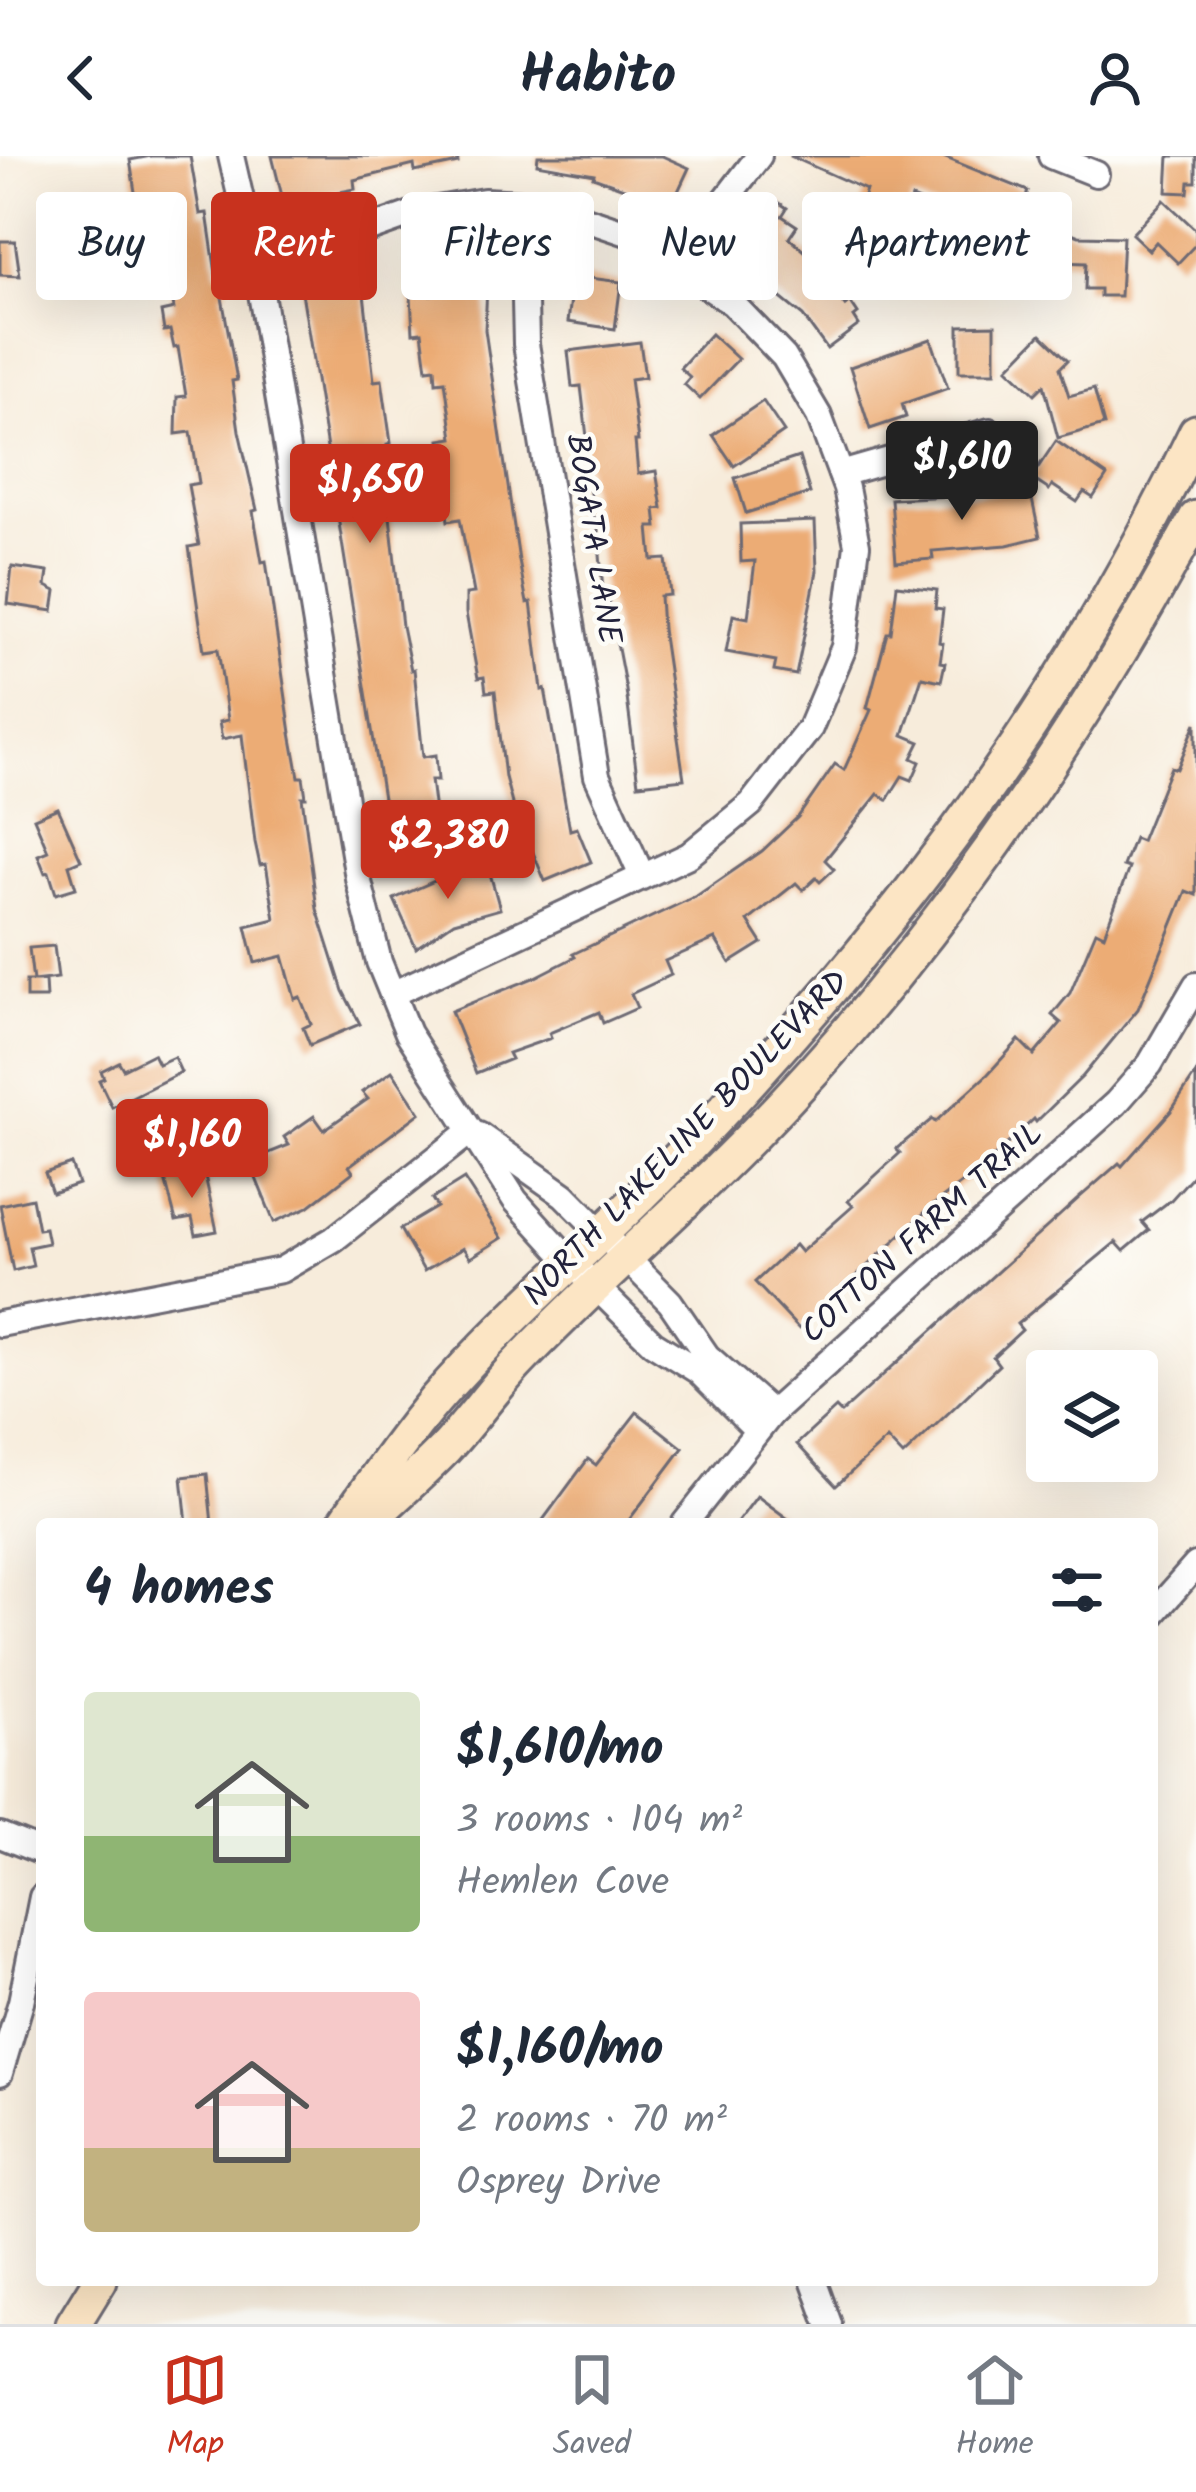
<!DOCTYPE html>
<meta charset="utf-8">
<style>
:root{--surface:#fff;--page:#f6f6f7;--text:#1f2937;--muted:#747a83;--line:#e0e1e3;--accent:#c8321e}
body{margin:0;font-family:Kalam,sans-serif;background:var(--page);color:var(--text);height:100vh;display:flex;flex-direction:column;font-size:45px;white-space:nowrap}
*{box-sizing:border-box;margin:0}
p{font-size:39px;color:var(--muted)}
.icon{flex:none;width:66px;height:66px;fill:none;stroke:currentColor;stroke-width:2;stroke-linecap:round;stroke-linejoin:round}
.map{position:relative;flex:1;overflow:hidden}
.details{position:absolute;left:36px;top:1362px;width:1122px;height:768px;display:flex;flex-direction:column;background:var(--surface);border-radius:12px;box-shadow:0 12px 48px #0002}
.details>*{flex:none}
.hud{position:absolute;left:36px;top:36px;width:1125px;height:108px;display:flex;gap:24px}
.tools{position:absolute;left:1026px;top:1194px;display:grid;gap:24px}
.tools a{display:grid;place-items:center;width:132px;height:132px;border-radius:12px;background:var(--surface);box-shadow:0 12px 48px #0002;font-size:60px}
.price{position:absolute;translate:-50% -102px;padding:0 27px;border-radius:12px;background:var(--accent);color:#fff;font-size:39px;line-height:78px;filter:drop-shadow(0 3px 6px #0008)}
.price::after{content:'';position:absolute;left:50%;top:72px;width:36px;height:27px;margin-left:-18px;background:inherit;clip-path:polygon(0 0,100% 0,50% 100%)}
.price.selected{background:#222;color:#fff}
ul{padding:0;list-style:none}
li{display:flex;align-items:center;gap:36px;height:300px;padding:0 48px}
li span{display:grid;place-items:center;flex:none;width:336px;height:240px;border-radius:12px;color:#555}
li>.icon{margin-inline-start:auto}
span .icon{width:144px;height:144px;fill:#fffc;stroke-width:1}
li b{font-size:51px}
h2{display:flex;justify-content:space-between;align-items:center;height:144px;padding:0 48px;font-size:51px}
.pill{padding:0 42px;border-radius:12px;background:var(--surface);box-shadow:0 12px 48px #0002;font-size:42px;line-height:108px}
.pill.selected{background:var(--accent);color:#fff}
header{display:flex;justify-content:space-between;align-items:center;height:156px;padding:0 48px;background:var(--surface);font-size:54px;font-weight:700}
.tabs{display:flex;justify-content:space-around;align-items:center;height:168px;border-top:3px solid var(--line);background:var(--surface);font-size:33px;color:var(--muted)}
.tabs a{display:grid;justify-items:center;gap:6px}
.tabs .selected{color:var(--accent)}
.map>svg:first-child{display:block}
.building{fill:#ecac74}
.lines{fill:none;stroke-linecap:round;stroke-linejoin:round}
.street-casing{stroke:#6d6973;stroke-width:30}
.secondary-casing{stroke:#6d6973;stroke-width:39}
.street{stroke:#fff;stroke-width:24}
.secondary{stroke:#fce5c4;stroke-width:33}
.labels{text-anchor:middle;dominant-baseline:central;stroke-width:9;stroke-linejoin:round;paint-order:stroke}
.street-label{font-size:33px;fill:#22223b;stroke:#fdfcf7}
</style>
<header><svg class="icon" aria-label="back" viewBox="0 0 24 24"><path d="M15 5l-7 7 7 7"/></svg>Habito<svg class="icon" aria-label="person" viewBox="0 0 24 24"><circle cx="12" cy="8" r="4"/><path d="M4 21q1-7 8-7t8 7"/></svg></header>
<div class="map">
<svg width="1196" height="2168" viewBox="0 0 1196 2168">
<rect width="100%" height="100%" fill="#fdfcf7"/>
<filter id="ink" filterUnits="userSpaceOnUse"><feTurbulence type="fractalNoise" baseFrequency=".00833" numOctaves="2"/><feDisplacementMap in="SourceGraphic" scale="24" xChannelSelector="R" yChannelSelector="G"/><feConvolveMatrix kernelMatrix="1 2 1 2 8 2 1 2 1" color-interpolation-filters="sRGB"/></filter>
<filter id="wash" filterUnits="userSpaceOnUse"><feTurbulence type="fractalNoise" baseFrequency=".004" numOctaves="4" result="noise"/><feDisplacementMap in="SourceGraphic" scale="48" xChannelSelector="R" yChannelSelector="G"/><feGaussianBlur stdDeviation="2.7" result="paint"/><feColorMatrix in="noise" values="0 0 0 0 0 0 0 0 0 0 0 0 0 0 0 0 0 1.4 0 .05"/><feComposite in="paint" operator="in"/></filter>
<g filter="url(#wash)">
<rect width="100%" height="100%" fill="#f7ecdb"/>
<g id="blocks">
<g class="building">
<path d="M151,0H190L200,58L207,57L216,118L223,117L226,136H221L237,224L232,225L239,275L257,354L253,355L262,406L266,405L291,577L299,621H303L306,641H302L317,753L343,835L360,868L310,889L303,872L311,868L300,841L295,843L283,800L255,807L246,770L275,763L266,708L260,709L255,686L242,579L222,583L219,566L228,564L218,493L204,495L189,391L199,389L188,329L199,327L191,276L176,278L177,241L186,240L178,191L174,192L170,174L164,175L161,156L174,153L157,45L137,49L130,4Z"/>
<path d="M272,0H457L458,7L415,16L414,9L354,24L355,33L320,40L322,47L286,56Z"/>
<path d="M538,0H662L689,12L675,42L661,36L657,44L593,21L594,18L537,8Z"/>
<path d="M790,0H941L1028,35L1020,57L1079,80L1123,81L1120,140H1100V133H1085L1086,107L1058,106L1049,129L1007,113L1011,103L962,84L970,64L912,42L902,68L860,51L866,34Z"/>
<path d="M1169,0H1196V26H1189L1188,37L1167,36Z"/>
<path d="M772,42L787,52L782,60L797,70L789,82L831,117L825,124L845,150L850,146L858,158L854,161L859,169L827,193L803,160L730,101Z"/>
<path d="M1164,44L1196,74V88L1178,107L1156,86L1149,94L1132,78Z"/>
<path d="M0,85H15L20,120L0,119Z"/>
<path d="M442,85L489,87L485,174L519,405L527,447L531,446L542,534L545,533L570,674L577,672L591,706L545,725L522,670L518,671L505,621L495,535L486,536L484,521L478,522L466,457V438L474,437L460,363L448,365L445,343L438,344L436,329L445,327L440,284L453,282L445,225L436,226L435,212L427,213L422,176L413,177L411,140L441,138Z"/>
<path d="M362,120L374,225L382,224L391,287L387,288L394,331L387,333L402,470L411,514L414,513L423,601L436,599L438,624H431L438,680L390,686L301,130Z"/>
<path d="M574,120L621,126L615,173L568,166Z"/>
<path d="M995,169V216H959V170Z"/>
<path d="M711,178L738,203L700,243L684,228L690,221L680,212Z"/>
<path d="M1041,178L1068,204L1060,212L1069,240L1094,233L1104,269L1058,282L1044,229L1035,238L1008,212Z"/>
<path d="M931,183L948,232L902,248L906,261L870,273L850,211Z"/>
<path d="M640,186L645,221L630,223L638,285H635L638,318L656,315L662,352L655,353L657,371H649L652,404L666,403L670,439L660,440L662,473L684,623L638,628L626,534L609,446L604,447L597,362H593L583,281H587L581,230L572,231L568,195Z"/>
<path d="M763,245L784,276L734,310L713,279Z"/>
<path d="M1056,285L1107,320L1093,342L1084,336L1077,346L1052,329L1049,334L1031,322Z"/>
<path d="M799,301L810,337L746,357L735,322Z"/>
<path d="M1029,329L1040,381L1007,389L932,395L933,403L896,406L891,343L992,338Z"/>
<path d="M815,365L817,415L796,519L774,515L776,505L726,496L733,459L748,462L755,405L741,406L740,368Z"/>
<path d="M12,411L48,416L46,430L56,435L53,455L8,448Z"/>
<path d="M897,429L937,434L935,452L943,453L939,486L943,487L940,506L945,507L941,525L922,521L903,579L920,586L912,602L920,606L912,624L902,620L887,644L878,638L825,704L834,713L820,726L816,722L803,734L796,727L748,765L762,787L730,807L715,783L665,805L671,819L631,838L637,852L603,867L599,856L549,877L551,882L508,897L511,903L476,917L451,855L536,821L575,801L573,798L698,739L762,695L798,661L835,608L844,614L871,554L867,552L887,477H891Z"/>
<path d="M1196,567V739L1186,735L1138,853L1083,920L1036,966L1034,963L977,1016L933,1049L799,1173L755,1126L795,1089L801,1096L853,1050L848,1045L900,997L896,993L932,963L935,966L988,918L1019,884L1034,899L1061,867L1052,859L1070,837L1096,775L1104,779L1129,712L1123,710L1134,682L1141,685L1171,611L1177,613Z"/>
<path d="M58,652L81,704L69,709L76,732L56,738L49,716L45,717L38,699L48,695L34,662Z"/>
<path d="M487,707L500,753L454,766L416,792L394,743L450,718L449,713Z"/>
<path d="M54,790L58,822L33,825H45L46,842H26V825H33L29,792Z"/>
<path d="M153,898L158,908L174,901L181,916L112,951L99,924L104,922L101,915L119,906L123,913Z"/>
<path d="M392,915L420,957L349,1010L353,1016L308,1051L274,1066L249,1005L289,989L284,981L314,960L324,974L368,943L362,936Z"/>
<path d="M1196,917V1016L1171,1044L1142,1066L1149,1074L1124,1095L1116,1086L1017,1168L1022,1174L993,1201L999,1209L903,1300L887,1283L836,1330L797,1288L836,1252L841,1257L1079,1042L1119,1007L1122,1010L1171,955Z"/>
<path d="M71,1008L78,1028L52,1037L45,1017Z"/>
<path d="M204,1015L217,1075L196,1079L192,1062L176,1065L165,1023Z"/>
<path d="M464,1023L502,1082L470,1102L463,1092L424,1115L400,1073L437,1051L432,1043Z"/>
<path d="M32,1042L38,1073L45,1072L48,1087L29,1091L33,1110L13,1115L0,1049Z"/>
<path d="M637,1256L683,1292L626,1368H540L588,1303L596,1309Z"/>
<path d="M207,1318L212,1368H187L182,1321Z"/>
<path d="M757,1340L795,1368H736Z"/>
</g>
</g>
</g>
<g filter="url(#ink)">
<use href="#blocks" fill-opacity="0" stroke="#6d6973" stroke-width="3"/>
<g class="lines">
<defs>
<g id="street">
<path d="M231,0L257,113L358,722L379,806L408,877L515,1044L571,1106L653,1187L698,1215L757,1274"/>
<path d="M1051,0L1096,18"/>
<path d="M541,48L525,145L526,188L597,620L642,720"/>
<path d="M676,108L759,0"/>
<path d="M257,113L414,57L484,45L541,48L630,78L732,147L784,201L819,260L846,332L857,389L844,491L810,572L751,648L689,699L392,838"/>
<path d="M841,318L990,275"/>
<path d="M479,979L564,1039L670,1146L707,1200L772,1257"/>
<path d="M0,1168L281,1114L334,1083L471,975"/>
<path d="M684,1368L772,1257L1116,947L1150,908L1196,829"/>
<path d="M1152,1459L1196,1409"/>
<path d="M0,1679L42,1696"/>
<path d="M0,1917L21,1846L42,1741"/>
<path d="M813,2124L829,2168"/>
</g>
<g id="secondary">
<path d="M344,1368C373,1325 402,1283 436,1243C513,1154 606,1079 687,993C895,774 1066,550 1196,276"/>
<path d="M366,1368C392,1343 420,1319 445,1293C470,1266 491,1236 516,1209C591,1130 675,1059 751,981C931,797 1074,587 1196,362"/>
<path d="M73,2168L100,2124"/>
</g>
</defs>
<use href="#street" class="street-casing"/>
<use href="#secondary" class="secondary-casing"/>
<use href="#street" class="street"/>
<use href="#secondary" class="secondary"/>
</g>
</g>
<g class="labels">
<g class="street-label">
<text transform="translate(592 383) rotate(81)">BOGATA LANE</text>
<text transform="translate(687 983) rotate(-46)">NORTH LAKELINE BOULEVARD</text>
<text transform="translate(923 1078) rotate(-42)">COTTON FARM TRAIL</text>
</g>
</g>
</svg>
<div class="tools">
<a><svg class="icon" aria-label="layers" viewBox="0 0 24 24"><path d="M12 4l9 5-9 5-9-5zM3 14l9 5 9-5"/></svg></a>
</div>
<b class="price selected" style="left:962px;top:367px">$1,610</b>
<b class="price" style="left:370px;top:390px">$1,650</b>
<b class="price" style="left:448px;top:746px">$2,380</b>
<b class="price" style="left:192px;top:1045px">$1,160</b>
<div class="hud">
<a class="pill">Buy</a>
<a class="pill selected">Rent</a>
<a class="pill">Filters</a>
<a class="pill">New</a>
<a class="pill">Apartment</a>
</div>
<section class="details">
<h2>4 homes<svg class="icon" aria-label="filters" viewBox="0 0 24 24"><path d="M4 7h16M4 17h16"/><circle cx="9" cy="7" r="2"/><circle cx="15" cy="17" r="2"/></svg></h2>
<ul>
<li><span style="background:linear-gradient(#dfe7d0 60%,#8fb573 0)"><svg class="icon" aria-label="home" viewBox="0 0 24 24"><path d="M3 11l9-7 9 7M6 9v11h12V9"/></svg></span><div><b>$1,610/mo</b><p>3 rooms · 104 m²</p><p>Hemlen Cove</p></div></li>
<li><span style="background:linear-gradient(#f6c9c9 65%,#c2b280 0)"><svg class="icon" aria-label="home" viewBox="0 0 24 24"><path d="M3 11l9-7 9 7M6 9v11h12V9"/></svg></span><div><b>$1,160/mo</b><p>2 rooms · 70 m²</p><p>Osprey Drive</p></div></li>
</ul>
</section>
</div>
<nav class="tabs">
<a class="selected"><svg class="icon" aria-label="map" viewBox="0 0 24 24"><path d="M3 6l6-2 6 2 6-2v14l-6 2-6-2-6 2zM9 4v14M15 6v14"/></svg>Map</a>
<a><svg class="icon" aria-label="saved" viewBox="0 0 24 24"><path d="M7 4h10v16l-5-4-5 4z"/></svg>Saved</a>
<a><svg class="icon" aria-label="home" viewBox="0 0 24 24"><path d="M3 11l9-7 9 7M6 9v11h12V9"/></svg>Home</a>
</nav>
